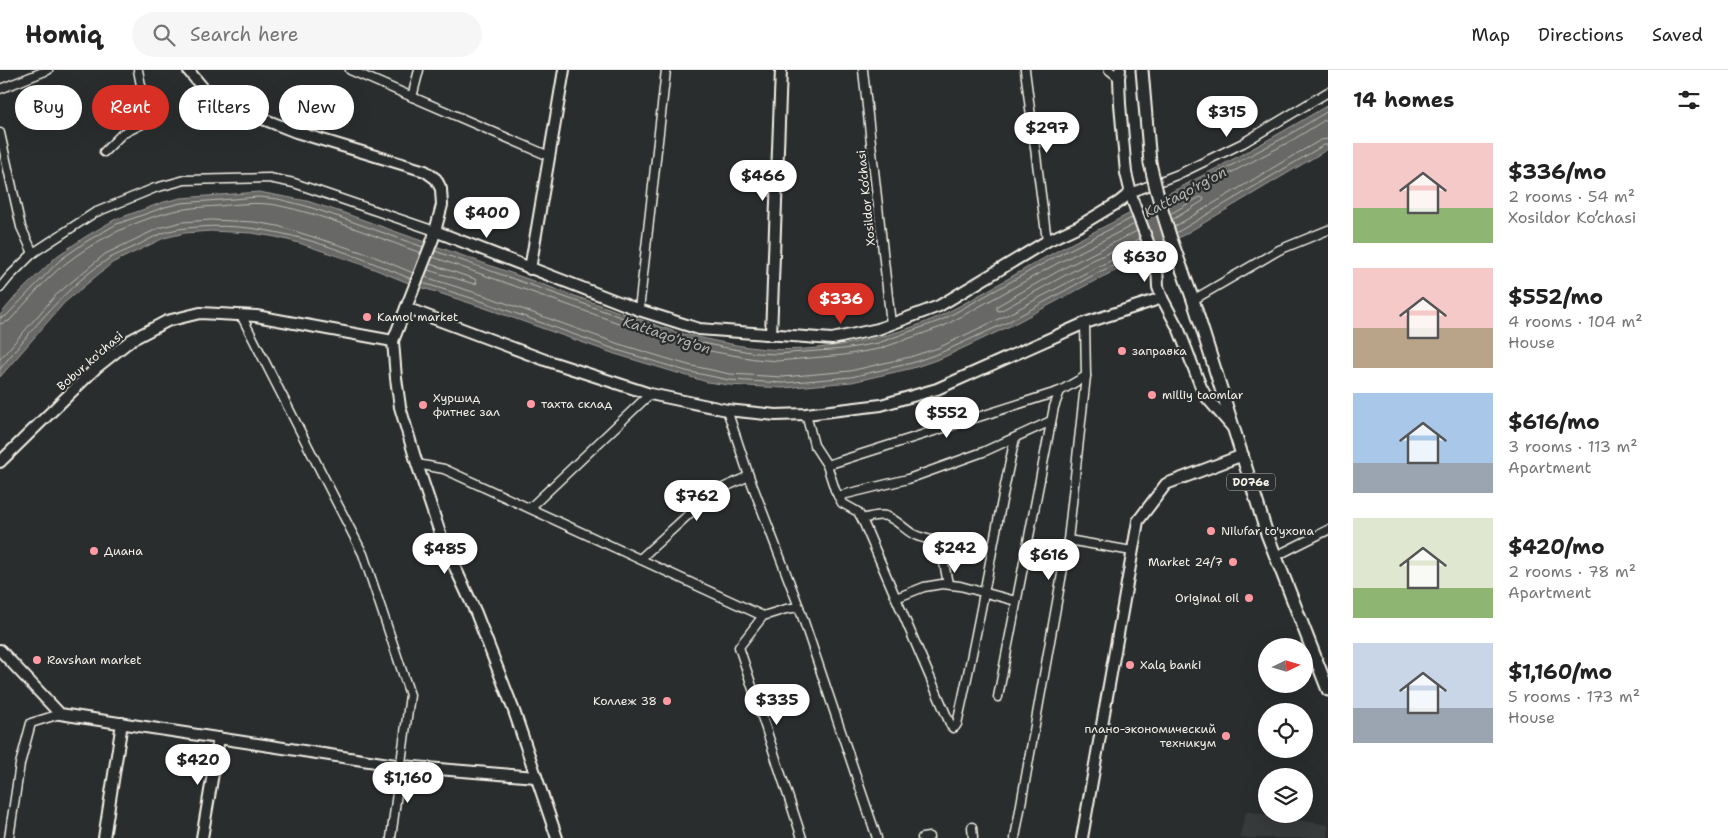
<!DOCTYPE html>
<meta charset="utf-8">
<style>
:root{--surface:#fff;--page:#f6f6f6;--text:#222;--muted:#767676;--line:#e0e0e0;--accent:#d93025}
body{margin:0;font-family:"Shantell Sans",sans-serif;background:var(--page);color:var(--text);height:100vh;display:flex;flex-direction:column;font-size:19px;white-space:nowrap}
*{box-sizing:border-box;margin:0}
p{font-size:16px;color:var(--muted)}
.icon{flex:none;width:28px;height:28px;fill:none;stroke:currentColor;stroke-width:2;stroke-linecap:round;stroke-linejoin:round}
.map{position:relative;flex:1;overflow:hidden}
.panel{display:flex;flex-direction:column;background:var(--surface);width:400px}
.panel>*{flex:none}
.guide{position:absolute;left:15px;top:15px;width:475px;height:45px;display:flex;gap:10px}
.needle{width:32px;rotate:85deg}
.controls{position:absolute;left:1258px;top:568px;display:grid;gap:10px}
.controls a{display:grid;place-items:center;width:55px;height:55px;border-radius:50%;background:var(--surface);box-shadow:0 5px 20px #0002;font-size:25px}
.price{position:absolute;translate:-50% -42px;padding:0 11px;border-radius:18px;background:#fff;color:#222;font-size:16px;line-height:32px;filter:drop-shadow(0 1px 2px #0008)}
.price::after{content:'';position:absolute;left:50%;top:30px;width:15px;height:11px;margin-left:-8px;background:inherit;clip-path:polygon(0 0,100% 0,50% 100%)}
.price.on{background:var(--accent);color:#fff}
ul{padding:0;list-style:none}
li{display:flex;align-items:center;gap:15px;height:125px;padding:0 25px}
li span{display:grid;place-items:center;flex:none;width:140px;height:100px;border-radius:0px;color:#555}
li>.icon{margin-inline-start:auto}
span .icon{width:60px;height:60px;fill:#fffc;stroke-width:1}
li b{font-size:21px}
h2{display:flex;justify-content:space-between;align-items:center;height:60px;padding:0 25px;font-size:21px}
.pill{padding:0 18px;border-radius:22px;background:var(--surface);box-shadow:0 5px 20px #0002;font-size:18px;line-height:45px}
.pill.on{background:var(--accent);color:#fff}
header{display:flex;align-items:center;gap:30px;box-sizing:border-box;height:70px;padding:0 25px;background:var(--surface);border-bottom:1px solid var(--line)}
header strong{font-size:24px}
nav{display:flex;gap:28px;margin-inline-start:auto;font-size:18px}
.search{width:350px;height:45px;background:var(--page);display:flex;align-items:center;gap:12px;box-sizing:border-box;padding:0 18px;border-radius:28px;color:var(--muted);font-size:19px}
main{display:flex;flex:1;min-height:0}
.map>svg:first-child{display:block}
.built{fill:#373a3a}
.water{fill:#676866;stroke:#9f9f9a}
.lines{fill:none;stroke-linecap:round;stroke-linejoin:round}
.shore{stroke:#bcbab4;stroke-width:1}
.street-casing{stroke:#f4f1e8;stroke-width:11}
.secondary-casing{stroke:#f4f1e8;stroke-width:14}
.primary-casing{stroke:#f4f1e8;stroke-width:15}
.street{stroke:#2a2d2e;stroke-width:8}
.secondary{stroke:#2a2d2e;stroke-width:10}
.primary{stroke:#2a2d2e;stroke-width:11}
.primary-bridge-casing{stroke:#f4f1e8;stroke-width:15;stroke-linecap:butt}
.primary-bridge{stroke:#2a2d2e;stroke-width:11}
.poi-dot{fill:#ff9aa2;stroke:#2a2d2e;stroke-width:2}
.labels{text-anchor:middle;dominant-baseline:central;stroke-width:4.5;stroke-linejoin:round;paint-order:stroke}
.shield{fill:#2a2d2e;stroke:#b7b6b0;stroke-width:1}
.shield-label{font-size:11px;font-weight:bold;fill:#f4f1e8}
.street-label{font-size:12px;fill:#f4f1e8;stroke:#2a2d2e}
.poi-label{font-size:12px;fill:#f4f1e8;stroke:#2a2d2e;text-anchor:start}
.water-label{font-size:14px;font-style:italic;fill:#b5b3ae;stroke:#2a2d2e}
</style>
<header>
<strong>Homiq</strong>
<div class="search"><svg class="icon" aria-label="search" viewBox="0 0 24 24"><circle cx="10" cy="10" r="6"/><path d="M15 15l6 6"/></svg>Search here</div>
<nav><a>Map</a><a>Directions</a><a>Saved</a></nav>
</header>
<main>
<div class="map">
<svg width="1328" height="768" viewBox="0 0 1328 768">
<rect width="100%" height="100%" fill="#2a2d2e"/>
<filter id="ink" filterUnits="userSpaceOnUse"><feTurbulence type="fractalNoise" baseFrequency=".02" numOctaves="2"/><feDisplacementMap in="SourceGraphic" scale="10" xChannelSelector="R" yChannelSelector="G"/><feConvolveMatrix kernelMatrix="1 2 1 2 8 2 1 2 1" color-interpolation-filters="sRGB"/></filter>
<g filter="url(#ink)">
<path class="built" d="M1246,741L1328,755V768H1239Z"/>
<path class="water" d="M1328,35V79L1150,185L1102,207L1010,256L942,288L913,298L852,312L783,318L729,315L707,312L615,284L482,237L411,214L364,195L299,173L276,167L252,163L210,161L185,163L164,168L112,193L64,233L0,307V245L16,226L57,186L85,167L114,150L164,132L181,128L259,122L307,131L344,143L675,262C702,268 730,275 757,278C813,285 891,269 942,245C988,222 1032,193 1078,170C1162,127 1247,84 1328,35Z"/>
<g class="lines">
<g class="shore">
<path d="M1166,130L1287,66L1328,41"/>
<path d="M1168,136L1291,71L1328,48"/>
<path d="M1170,144L1200,127L1204,128L1203,131L1172,150"/>
<path d="M1174,157L1296,84L1321,70L1328,69"/>
<path d="M1137,161L1062,199L997,236V240L999,241L1002,240L1093,190L1140,169"/>
<path d="M1176,163L1324,75H1328"/>
<path d="M435,181L674,266L716,276L756,283L777,284L844,279L878,273L942,250L1055,187L1132,148"/>
<path d="M433,187L672,272L715,282L755,289L777,291L844,285L879,279L944,256L1058,193L1135,154"/>
<path d="M428,200L474,214L477,213L475,209L430,194"/>
<path d="M425,207L486,226L619,274L688,295L730,304L783,307L850,301L910,287L938,278L1005,246L1097,197L1143,176"/>
<path d="M423,213L484,232L617,280L686,301L729,310L783,313L851,307L912,293L940,283L1008,252L1099,202L1145,182"/>
<path d="M0,248L6,246L60,190L87,171L117,154L165,137L181,133L259,127L278,129L306,136L342,148L423,177"/>
<path d="M0,254L9,251C27,232 44,210 65,194C94,171 130,153 166,143C183,138 202,137 219,136C239,134 257,132 276,135C326,145 373,166 421,183"/>
<path d="M0,289L56,225L105,184L159,158L182,152L211,150L254,152L278,156L368,184L413,203"/>
<path d="M0,299C31,261 67,215 110,188C117,184 126,181 134,177C143,173 152,167 161,164C172,159 186,158 198,157C272,151 344,180 411,209"/>
</g>
<defs>
<g id="street">
<path d="M350,0L549,86"/>
<path d="M863,0L891,254"/>
<path d="M1025,0L1047,171"/>
<path d="M1109,0L1119,8"/>
<path d="M0,19L48,0"/>
<path d="M412,27L419,0"/>
<path d="M0,63L21,157L33,183"/>
<path d="M104,82L122,64L148,51L138,0"/>
<path d="M1130,123L1179,104L1243,73L1328,22"/>
<path d="M0,218L9,207L33,183L94,143L155,118L185,110L269,108L294,113L435,161"/>
<path d="M1193,230L1279,180L1328,160"/>
<path d="M639,240L666,0"/>
<path d="M241,245L363,484L410,625L391,768"/>
<path d="M727,340L749,406L799,537L877,768"/>
<path d="M806,344L814,375L827,395L835,420L842,433L858,442L862,449L951,656L953,658L955,657L957,654C979,559 994,463 1015,368"/>
<path d="M417,394L444,399L763,546L786,539L799,537"/>
<path d="M827,395L1060,321"/>
<path d="M838,426L908,409L983,382L1051,351"/>
<path d="M530,438L650,324"/>
<path d="M862,449C869,447 879,444 886,446C896,449 904,459 913,464C923,470 934,467 941,477L948,514"/>
<path d="M1068,470L1132,481"/>
<path d="M1276,486L1328,460"/>
<path d="M640,489L712,423L749,406"/>
<path d="M896,528L924,517L942,514L960,516L1016,531"/>
<path d="M763,546L739,577L802,768"/>
<path d="M998,627L1054,337L1060,321L1086,306"/>
<path d="M972,757L973,768"/>
<path d="M9,768L20,694L31,653L60,644"/>
<path d="M922,768L929,767"/>
<path d="M1015,768L1068,470L1086,306L1085,253"/>
</g>
<g id="secondary">
<path d="M188,0L212,29L296,62L425,101L436,109L441,119L442,135L433,169L393,271L396,308L400,337L417,394L442,469L476,543L514,641L557,768"/>
<path d="M1120,0L1119,8L1120,34L1126,103L1133,132L1157,196L1158,217L1162,228L1179,260L1201,317L1207,328L1233,358"/>
<path d="M435,161L639,240L699,259L832,269L878,259L939,236L1047,171L1079,156L1119,132L1130,123"/>
<path d="M530,199L564,0"/>
<path d="M406,238L545,290L650,324L727,340L776,345L806,344L881,335L937,319L1085,253L1162,228"/>
<path d="M771,265L781,0"/>
<path d="M0,392L97,297L131,270L167,251L200,243L256,246L393,271"/>
<path d="M0,580L60,644L402,696L536,707"/>
<path d="M104,768L122,653"/>
<path d="M202,768L219,668"/>
<path d="M1082,768L1138,451L1166,414L1243,385"/>
</g>
<g id="primary">
<path d="M1142,0L1150,93"/>
<path d="M1183,202L1193,230L1267,464L1328,620"/>
</g>
</defs>
<use href="#street" class="street-casing"/>
<use href="#secondary" class="secondary-casing"/>
<use href="#primary" class="primary-casing"/>
<use href="#street" class="street"/>
<use href="#secondary" class="secondary"/>
<use href="#primary" class="primary"/>
<defs>
<path id="primary-bridge" d="M1150,93C1158,130 1169,166 1183,202"/>
</defs>
<use href="#primary-bridge" class="primary-bridge-casing"/>
<use href="#primary-bridge" class="primary-bridge"/>
</g>
</g>
<g class="poi-dot">
<circle cx="367" cy="247" r="5"/>
<circle cx="1122" cy="281" r="5"/>
<circle cx="1152" cy="325" r="5"/>
<circle cx="531" cy="334" r="5"/>
<circle cx="423" cy="335" r="5"/>
<circle cx="1211" cy="461" r="5"/>
<circle cx="94" cy="481" r="5"/>
<circle cx="1233" cy="492" r="5"/>
<circle cx="1249" cy="528" r="5"/>
<circle cx="37" cy="590" r="5"/>
<circle cx="1130" cy="595" r="5"/>
<circle cx="667" cy="631" r="5"/>
<circle cx="1226" cy="666" r="5"/>
</g>
<g class="labels">
<rect class="shield" x="1227" y="403.5" width="48" height="17" rx="4"/>
<g class="shield-label">
<text x="1251" y="412">D076e</text>
</g>
<g class="street-label">
<text transform="translate(866 128) rotate(-96)">Xosildor Ko’chasi</text>
<text transform="translate(90 291) rotate(-41)">Bobur ko'chasi</text>
</g>
<g class="poi-label">
<text x="377" y="247">Kamol market</text>
<text x="1132" y="281">заправка</text>
<text x="1162" y="325">milliy taomlar</text>
<text x="433" y="328">Хуршид<tspan x="433" dy="14">фитнес зал</tspan></text>
<text x="541" y="334">тахта склад</text>
<text x="1221" y="461">Nilufar to'yxona</text>
<text x="104" y="481">Диана</text>
<text x="1223" y="492" text-anchor="end">Market 24/7</text>
<text x="1239" y="528" text-anchor="end">Original oil</text>
<text x="47" y="590">Ravshan market</text>
<text x="1140" y="595">Xalq banki</text>
<text x="657" y="631" text-anchor="end">Коллеж 38</text>
<text x="1216" y="659" text-anchor="end">плано-экономический<tspan x="1216" dy="14">техникум</tspan></text>
</g>
<g class="water-label">
<text transform="translate(1185 122) rotate(-28)">Kattaqo'rg'on</text>
<text transform="translate(667 265) rotate(18)">Kattaqo'rg'on</text>
</g>
</g>
</svg>
<div class="controls">
<a><svg class="needle" viewBox="-14 -14 28 28"><path d="M0-13l5 13h-10z" fill="#e53935"/><path d="M0 13l5-13h-10z" fill="#767676"/></svg></a>
<a><svg class="icon" aria-label="locate" viewBox="0 0 24 24"><circle cx="12" cy="12" r="6"/><path d="M12 2v4M12 18v4M2 12h4M18 12h4"/></svg></a>
<a><svg class="icon" aria-label="layers" viewBox="0 0 24 24"><path d="M12 4l9 5-9 5-9-5zM3 14l9 5 9-5"/></svg></a>
</div>
<b class="price" style="left:1227px;top:68px">$315</b>
<b class="price" style="left:1047px;top:84px">$297</b>
<b class="price" style="left:763px;top:132px">$466</b>
<b class="price" style="left:487px;top:169px">$400</b>
<b class="price" style="left:1145px;top:213px">$630</b>
<b class="price on" style="left:841px;top:255px">$336</b>
<b class="price" style="left:947px;top:369px">$552</b>
<b class="price" style="left:697px;top:452px">$762</b>
<b class="price" style="left:955px;top:504px">$242</b>
<b class="price" style="left:445px;top:505px">$485</b>
<b class="price" style="left:1049px;top:511px">$616</b>
<b class="price" style="left:777px;top:656px">$335</b>
<b class="price" style="left:198px;top:716px">$420</b>
<b class="price" style="left:408px;top:734px">$1,160</b>
<div class="guide">
<a class="pill">Buy</a>
<a class="pill on">Rent</a>
<a class="pill">Filters</a>
<a class="pill">New</a>
</div>
</div>
<section class="panel">
<h2>14 homes<svg class="icon" aria-label="filters" viewBox="0 0 24 24"><path d="M4 7h16M4 17h16"/><circle cx="9" cy="7" r="2"/><circle cx="15" cy="17" r="2"/></svg></h2>
<ul>
<li><span style="background:linear-gradient(#f6c9c9 65%,#8fb573 0)"><svg class="icon" aria-label="home" viewBox="0 0 24 24"><path d="M3 11l9-7 9 7M6 9v11h12V9"/></svg></span><div><b>$336/mo</b><p>2 rooms · 54 m²</p><p>Xosildor Ko’chasi</p></div></li>
<li><span style="background:linear-gradient(#f6c9c9 60%,#b9a48a 0)"><svg class="icon" aria-label="home" viewBox="0 0 24 24"><path d="M3 11l9-7 9 7M6 9v11h12V9"/></svg></span><div><b>$552/mo</b><p>4 rooms · 104 m²</p><p>House</p></div></li>
<li><span style="background:linear-gradient(#a9c7e8 70%,#9aa5b1 0)"><svg class="icon" aria-label="home" viewBox="0 0 24 24"><path d="M3 11l9-7 9 7M6 9v11h12V9"/></svg></span><div><b>$616/mo</b><p>3 rooms · 113 m²</p><p>Apartment</p></div></li>
<li><span style="background:linear-gradient(#dfe7d0 70%,#8fb573 0)"><svg class="icon" aria-label="home" viewBox="0 0 24 24"><path d="M3 11l9-7 9 7M6 9v11h12V9"/></svg></span><div><b>$420/mo</b><p>2 rooms · 78 m²</p><p>Apartment</p></div></li>
<li><span style="background:linear-gradient(#c9d6e8 65%,#9aa5b1 0)"><svg class="icon" aria-label="home" viewBox="0 0 24 24"><path d="M3 11l9-7 9 7M6 9v11h12V9"/></svg></span><div><b>$1,160/mo</b><p>5 rooms · 173 m²</p><p>House</p></div></li>
</ul>
</section>
</main>
